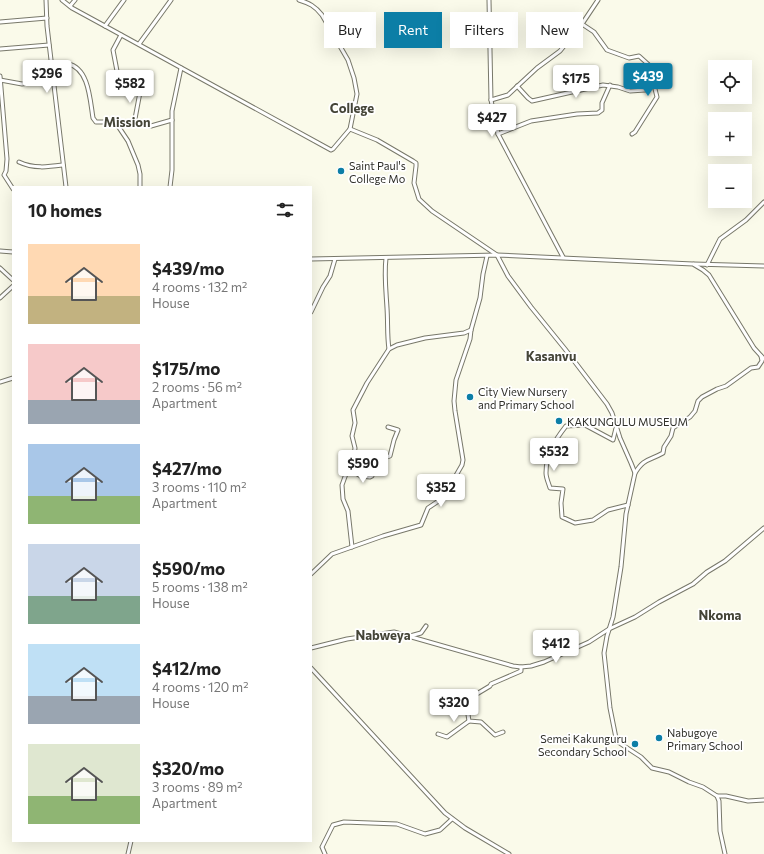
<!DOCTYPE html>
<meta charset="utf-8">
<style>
:root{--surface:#fff;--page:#f2f2f2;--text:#222;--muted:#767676;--accent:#0c7ea6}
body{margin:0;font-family:Commissioner,sans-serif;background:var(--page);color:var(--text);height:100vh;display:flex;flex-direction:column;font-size:15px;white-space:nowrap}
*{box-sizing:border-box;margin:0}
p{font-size:13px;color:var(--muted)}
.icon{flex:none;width:22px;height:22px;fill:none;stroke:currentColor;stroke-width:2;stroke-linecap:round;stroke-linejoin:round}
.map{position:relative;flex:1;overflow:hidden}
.drawer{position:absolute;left:12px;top:186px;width:300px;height:656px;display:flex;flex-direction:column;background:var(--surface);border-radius:0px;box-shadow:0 4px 16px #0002}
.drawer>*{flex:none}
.hud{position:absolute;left:324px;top:12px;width:380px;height:36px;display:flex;gap:8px}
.controls{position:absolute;left:708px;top:60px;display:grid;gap:8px}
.controls a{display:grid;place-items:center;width:44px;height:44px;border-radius:0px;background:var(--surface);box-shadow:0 4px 16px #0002;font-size:20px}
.price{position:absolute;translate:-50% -34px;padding:0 9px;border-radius:4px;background:#fff;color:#222;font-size:13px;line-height:26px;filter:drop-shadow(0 1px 2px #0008)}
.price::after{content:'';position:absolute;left:50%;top:24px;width:12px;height:9px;margin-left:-6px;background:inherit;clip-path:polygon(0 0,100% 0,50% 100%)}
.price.on{background:var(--accent);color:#fff}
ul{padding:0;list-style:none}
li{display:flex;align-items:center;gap:12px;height:100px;padding:0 16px}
li span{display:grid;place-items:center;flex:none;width:112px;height:80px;border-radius:0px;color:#555}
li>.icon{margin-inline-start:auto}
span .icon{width:48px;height:48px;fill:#fffc;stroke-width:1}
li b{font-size:17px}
h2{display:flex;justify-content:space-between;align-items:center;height:48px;padding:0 16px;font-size:17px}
.pill{padding:0 14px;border-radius:0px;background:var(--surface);box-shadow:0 4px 16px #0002;font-size:14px;line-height:36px}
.pill.on{background:var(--accent);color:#fff}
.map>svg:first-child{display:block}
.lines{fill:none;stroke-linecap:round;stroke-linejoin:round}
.minor-casing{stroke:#78786a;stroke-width:5}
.minor{stroke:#fff;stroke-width:3}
.poi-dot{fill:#0c7ea6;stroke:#fff;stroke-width:1.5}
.labels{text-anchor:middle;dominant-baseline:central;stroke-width:3.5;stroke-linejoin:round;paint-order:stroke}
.poi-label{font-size:11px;fill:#30302a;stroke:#fff;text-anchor:start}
.quarter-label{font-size:13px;font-weight:bold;fill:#454538;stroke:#fff}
</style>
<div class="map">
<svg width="764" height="854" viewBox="0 0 764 854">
<rect width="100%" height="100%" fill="#fafaea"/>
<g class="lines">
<defs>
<g id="minor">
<path d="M46,0L47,26L66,187"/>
<path d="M62,0L72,8L105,26L331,150L333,149L350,129L377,140L413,161L416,163V166L414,183L419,199L432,211L497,255L508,276L531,307L565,349L607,404L612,413L620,438L631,463L635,473L626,514L621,567L613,617L607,636L604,653L610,708L616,738L618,742L641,757L652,768L669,772L689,782L703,787L717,796H726L748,801L764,800"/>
<path d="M299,0C309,3 315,6 322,15L348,60L354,78L357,94L350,129"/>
<path d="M489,0L491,100L498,134L563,257"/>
<path d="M70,6L75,0"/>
<path d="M0,22L47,18"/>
<path d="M582,24L594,32L607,50L629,58L639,56L649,65L657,97L635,132L632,134"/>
<path d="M105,26L124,0"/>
<path d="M139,44L171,0"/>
<path d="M0,49L49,45"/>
<path d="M52,64C57,64 63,63 68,64C89,68 90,100 93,118L96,122H126L151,126L172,120"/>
<path d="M117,71L113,50L121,35"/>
<path d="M0,76L7,159L6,171L4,175L13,189"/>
<path d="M0,80L22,84L42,81L53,76"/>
<path d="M517,86L528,98L532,101L603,85L618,87L630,91L645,90"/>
<path d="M491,100L508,95L537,68L560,51L582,24L598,0"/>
<path d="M116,123L128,141L138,165L140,174V187"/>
<path d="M134,124L141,87"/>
<path d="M498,134L531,121L577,114L598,113L602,110V103L610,85"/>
<path d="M19,162C34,169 48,167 63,165"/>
<path d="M170,187L172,170V111L181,68"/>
<path d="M0,251L13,252"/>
<path d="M386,258C384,275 386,291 387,308C388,322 387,336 389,349"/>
<path d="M311,259L497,255L693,264L703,270L709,275L754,348L764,359"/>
<path d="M694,264L764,266"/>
<path d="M707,265L720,239L746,220L764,202"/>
<path d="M0,268L13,280"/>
<path d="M0,298L13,286"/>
<path d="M311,312L323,287L330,276L335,259"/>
<path d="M0,382L13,378"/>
<path d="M616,428L613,440L585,425L566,426C555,440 546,454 546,473C546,478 549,484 550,488L563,489L561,503L562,517L575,523L593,520L608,510L628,505"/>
<path d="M349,469L361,476L370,477L372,476L373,468L382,470L384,468V458L390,456L394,440L398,430L388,427"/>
<path d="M635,473C644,458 649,461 663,453L664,447L671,436L673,428L690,417L695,411L698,401L702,397L717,389L726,386L751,368L758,367L762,361L761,356"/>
<path d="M352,547L348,511L343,499L342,485L346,474L353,463L355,448L352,436L355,423L353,410L367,383L389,349L397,345L425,338L464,333L471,330"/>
<path d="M311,574L332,554L383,536L421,525L428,508L443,498L462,465L463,460L455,411L454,401L456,380L470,339L471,330L480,298L483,274L487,256"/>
<path d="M410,636L421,633L426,626"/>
<path d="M311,648L347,639L394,632L513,666L521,667L531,666L544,662L589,642L609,629L635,617L659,602L693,584L707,572L725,561L764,528"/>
<path d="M311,668L445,813L465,828L509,854"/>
<path d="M503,732L495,735L481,722L469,721L467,708L470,698L490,686L491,684L521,671V667"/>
<path d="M438,734L447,737L469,721"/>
<path d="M717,796L719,801L720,831L725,854"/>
<path d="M128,854L131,841"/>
<path d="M325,854L322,847L333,825L344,822L397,824L425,834L440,830L452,819"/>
</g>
</defs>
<use href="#minor" class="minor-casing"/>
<use href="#minor" class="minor"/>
</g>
<g class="poi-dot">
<circle cx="341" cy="171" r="4"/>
<circle cx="470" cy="397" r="4"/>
<circle cx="559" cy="421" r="4"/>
<circle cx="659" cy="738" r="4"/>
<circle cx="635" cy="744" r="4"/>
</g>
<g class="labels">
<g class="poi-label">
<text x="349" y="165">Saint Paul's<tspan x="349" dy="13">College Mo</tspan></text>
<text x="478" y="391">City View Nursery<tspan x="478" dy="13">and Primary School</tspan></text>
<text x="567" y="421">KAKUNGULU MUSEUM</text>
<text x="667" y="732">Nabugoye<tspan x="667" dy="13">Primary School</tspan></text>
<text x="627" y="738" text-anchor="end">Semei Kakunguru<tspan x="627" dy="13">Secondary School</tspan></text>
</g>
<g class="quarter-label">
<text x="352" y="108">College</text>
<text x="127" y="122">Mission</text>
<text x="551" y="356">Kasanvu</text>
<text x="720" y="615">Nkoma</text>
<text x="383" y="635">Nabweya</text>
</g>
</g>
</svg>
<div class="controls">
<a><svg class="icon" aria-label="locate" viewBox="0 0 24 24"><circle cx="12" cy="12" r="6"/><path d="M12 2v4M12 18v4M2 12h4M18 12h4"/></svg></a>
<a>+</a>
<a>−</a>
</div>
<b class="price" style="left:47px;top:94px">$296</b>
<b class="price on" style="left:648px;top:97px">$439</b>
<b class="price" style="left:576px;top:99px">$175</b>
<b class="price" style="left:130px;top:104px">$582</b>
<b class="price" style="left:492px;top:138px">$427</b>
<b class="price" style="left:554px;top:472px">$532</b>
<b class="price" style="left:363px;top:484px">$590</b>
<b class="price" style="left:441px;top:508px">$352</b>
<b class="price" style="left:556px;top:664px">$412</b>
<b class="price" style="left:454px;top:723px">$320</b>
<div class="hud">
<a class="pill">Buy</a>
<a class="pill on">Rent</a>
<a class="pill">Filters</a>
<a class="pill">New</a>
</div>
<section class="drawer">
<h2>10 homes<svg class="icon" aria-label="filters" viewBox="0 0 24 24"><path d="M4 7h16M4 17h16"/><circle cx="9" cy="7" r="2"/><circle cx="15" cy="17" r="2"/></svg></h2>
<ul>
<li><span style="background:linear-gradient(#ffd9b3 65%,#c2b280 0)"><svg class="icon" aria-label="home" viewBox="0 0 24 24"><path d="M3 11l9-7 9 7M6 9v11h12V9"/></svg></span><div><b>$439/mo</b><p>4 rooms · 132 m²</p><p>House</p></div></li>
<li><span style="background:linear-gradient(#f6c9c9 70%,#9aa5b1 0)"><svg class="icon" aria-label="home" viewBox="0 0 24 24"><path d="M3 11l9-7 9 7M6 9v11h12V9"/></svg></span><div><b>$175/mo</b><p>2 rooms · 56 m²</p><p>Apartment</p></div></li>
<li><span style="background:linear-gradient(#a9c7e8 65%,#8fb573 0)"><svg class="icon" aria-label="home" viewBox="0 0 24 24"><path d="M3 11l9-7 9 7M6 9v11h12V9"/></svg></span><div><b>$427/mo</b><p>3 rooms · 110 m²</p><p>Apartment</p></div></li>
<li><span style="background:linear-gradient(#c9d6e8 65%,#7fa58c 0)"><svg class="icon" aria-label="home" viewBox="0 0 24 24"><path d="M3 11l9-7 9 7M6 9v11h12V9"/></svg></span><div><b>$590/mo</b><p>5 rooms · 138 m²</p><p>House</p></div></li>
<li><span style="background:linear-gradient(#bfe0f5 65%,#9aa5b1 0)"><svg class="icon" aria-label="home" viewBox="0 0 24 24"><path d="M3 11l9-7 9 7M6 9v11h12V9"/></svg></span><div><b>$412/mo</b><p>4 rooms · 120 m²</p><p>House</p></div></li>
<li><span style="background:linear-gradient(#dfe7d0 65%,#8fb573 0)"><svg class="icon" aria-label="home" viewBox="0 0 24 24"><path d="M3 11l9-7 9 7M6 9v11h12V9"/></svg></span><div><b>$320/mo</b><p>3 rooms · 89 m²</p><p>Apartment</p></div></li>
</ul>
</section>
</div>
